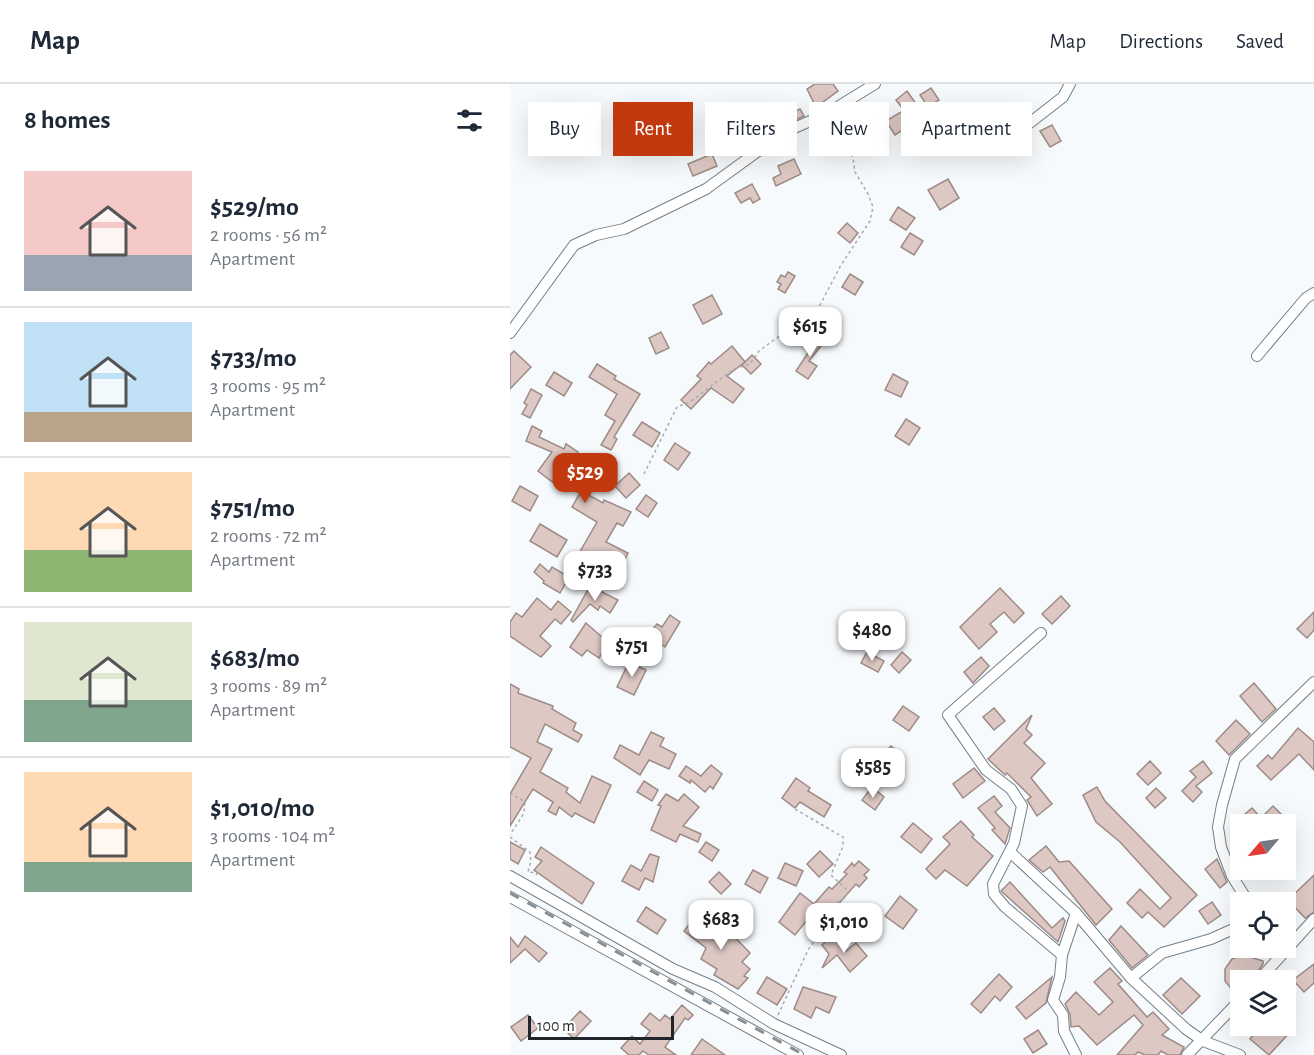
<!DOCTYPE html>
<meta charset="utf-8">
<style>
:root{--surface:#fff;--page:#f6f6f7;--text:#1f2937;--muted:#747a83;--line:#e0e1e3;--accent:#c2390f}
body{margin:0;font-family:"Alegreya Sans",sans-serif;background:var(--page);color:var(--text);height:100vh;display:flex;flex-direction:column;font-size:22px;white-space:nowrap}
*{box-sizing:border-box;margin:0}
p{font-size:20px;color:var(--muted)}
.icon{flex:none;width:33px;height:33px;fill:none;stroke:currentColor;stroke-width:2;stroke-linecap:round;stroke-linejoin:round}
.map{position:relative;flex:1;overflow:hidden}
.panel{display:flex;flex-direction:column;background:var(--surface);width:510px}
.panel>*{flex:none}
.hud{position:absolute;left:18px;top:18px;width:570px;height:54px;display:flex;gap:12px}
.needle{width:39px;rotate:241deg}
.tools{position:absolute;left:720px;top:730px;display:grid;gap:12px}
.tools a{display:grid;place-items:center;width:66px;height:66px;border-radius:0px;background:var(--surface);box-shadow:0 6px 24px #0002;font-size:30px}
.scale{position:absolute;left:18px;bottom:15px;width:146px;box-sizing:border-box;padding-left:6px;border:3px solid #1f252a;border-top:0;font-size:16px;line-height:21px;white-space:nowrap;color:#1f252a;-webkit-text-stroke:4px #fff;paint-order:stroke}
.price{position:absolute;translate:-50% -51px;padding:0 14px;border-radius:12px;background:#fff;color:#222;font-size:20px;line-height:39px;filter:drop-shadow(0 2px 3px #0008)}
.price::after{content:'';position:absolute;left:50%;top:36px;width:18px;height:14px;margin-left:-9px;background:inherit;clip-path:polygon(0 0,100% 0,50% 100%)}
.price.current{background:var(--accent);color:#fff}
ul{padding:0;list-style:none}
li{display:flex;align-items:center;gap:18px;height:150px;padding:0 24px}
li+li{border-top:2px solid var(--line)}
li span{display:grid;place-items:center;flex:none;width:168px;height:120px;border-radius:0px;color:#555}
li>.icon{margin-inline-start:auto}
span .icon{width:72px;height:72px;fill:#fffc;stroke-width:1}
li b{font-size:26px}
h2{display:flex;justify-content:space-between;align-items:center;height:72px;padding:0 24px;font-size:26px}
.chip{padding:0 21px;border-radius:0px;background:var(--surface);box-shadow:0 6px 24px #0002;font-size:21px;line-height:54px}
.chip.current{background:var(--accent);color:#fff}
header{display:flex;align-items:center;gap:36px;box-sizing:border-box;height:84px;padding:0 30px;background:var(--surface);border-bottom:2px solid var(--line)}
header strong{font-size:28px}
nav{display:flex;gap:33px;margin-inline-start:auto;font-size:21px}
main{display:flex;flex:1;min-height:0}
.map>svg:first-child{display:block}
.building{fill:#ddc8c3;stroke:#9e8b86;stroke-width:1.5}
.lines{fill:none;stroke-linecap:round;stroke-linejoin:round}
.street-casing{stroke:#71808b;stroke-width:12}
.path{stroke:#a8acb0;stroke-width:1.5;stroke-dasharray:3 3;stroke-linecap:butt}
.street{stroke:#fff;stroke-width:10}
.rail{stroke:#898e92;stroke-width:3;stroke-dasharray:10 10;stroke-linecap:butt}
</style>
<header>
<strong>Map</strong>
<nav><a>Map</a><a>Directions</a><a>Saved</a></nav>
</header>
<main>
<section class="panel">
<h2>8 homes<svg class="icon" aria-label="filters" viewBox="0 0 24 24"><path d="M4 7h16M4 17h16"/><circle cx="9" cy="7" r="2"/><circle cx="15" cy="17" r="2"/></svg></h2>
<ul>
<li><span style="background:linear-gradient(#f6c9c9 70%,#9aa5b1 0)"><svg class="icon" aria-label="home" viewBox="0 0 24 24"><path d="M3 11l9-7 9 7M6 9v11h12V9"/></svg></span><div><b>$529/mo</b><p>2 rooms · 56 m²</p><p>Apartment</p></div></li>
<li><span style="background:linear-gradient(#bfe0f5 75%,#b9a48a 0)"><svg class="icon" aria-label="home" viewBox="0 0 24 24"><path d="M3 11l9-7 9 7M6 9v11h12V9"/></svg></span><div><b>$733/mo</b><p>3 rooms · 95 m²</p><p>Apartment</p></div></li>
<li><span style="background:linear-gradient(#ffd9b3 65%,#8fb573 0)"><svg class="icon" aria-label="home" viewBox="0 0 24 24"><path d="M3 11l9-7 9 7M6 9v11h12V9"/></svg></span><div><b>$751/mo</b><p>2 rooms · 72 m²</p><p>Apartment</p></div></li>
<li><span style="background:linear-gradient(#dfe7d0 65%,#7fa58c 0)"><svg class="icon" aria-label="home" viewBox="0 0 24 24"><path d="M3 11l9-7 9 7M6 9v11h12V9"/></svg></span><div><b>$683/mo</b><p>3 rooms · 89 m²</p><p>Apartment</p></div></li>
<li><span style="background:linear-gradient(#ffd9b3 75%,#7fa58c 0)"><svg class="icon" aria-label="home" viewBox="0 0 24 24"><path d="M3 11l9-7 9 7M6 9v11h12V9"/></svg></span><div><b>$1,010/mo</b><p>3 rooms · 104 m²</p><p>Apartment</p></div></li>
</ul>
</section>
<div class="map">
<svg width="804" height="971" viewBox="0 0 804 971">
<rect width="100%" height="100%" fill="#f7fafd"/>
<g class="building">
<path d="M305,0H323L328,7L306,23L297,5Z"/>
<path d="M421,4L429,16L418,23L410,11Z"/>
<path d="M397,7L407,21L396,29L386,16Z"/>
<path d="M273,24L277,32L290,25L294,32L265,46L262,40L264,38L242,49L238,41Z"/>
<path d="M391,28L399,42L385,51L376,37Z"/>
<path d="M352,35L361,49L351,56L342,41Z"/>
<path d="M423,40L438,60L422,68L411,53Z"/>
<path d="M542,41L551,57L540,63L530,47Z"/>
<path d="M496,45L509,59L497,71L483,56Z"/>
<path d="M202,70L207,82L183,92L178,80Z"/>
<path d="M284,75L291,90L266,102L263,94L271,90L268,82Z"/>
<path d="M438,95L449,114L430,126L418,106Z"/>
<path d="M242,100L250,115L243,119L240,114L231,119L225,109Z"/>
<path d="M388,123L405,134L396,146L380,136Z"/>
<path d="M337,139L348,149L340,159L328,149Z"/>
<path d="M400,149L413,157L404,171L391,163Z"/>
<path d="M278,188L285,192L275,209L268,205L271,200L267,198L271,191L275,193Z"/>
<path d="M340,190L353,198L345,211L332,203Z"/>
<path d="M202,211L212,230L193,240L183,221Z"/>
<path d="M151,248L159,264L146,270L139,254Z"/>
<path d="M306,250L315,257L299,277L307,282L298,295L286,287L302,263L298,260Z"/>
<path d="M222,262L235,278L217,292L234,305L223,319L201,304L181,325L171,316L191,295L187,292L199,278L201,280Z"/>
<path d="M4,267L21,283L0,305V271Z"/>
<path d="M242,271L251,280L241,290L232,281Z"/>
<path d="M87,280L106,292L104,295L130,310L104,353L107,355L101,366L91,361L105,337L95,331L107,310L79,293Z"/>
<path d="M44,288L62,299L54,312L36,301Z"/>
<path d="M383,290L398,298L391,313L375,306Z"/>
<path d="M21,305L32,311L20,334L12,330L17,321L14,319Z"/>
<path d="M396,335L410,344L399,361L385,352Z"/>
<path d="M132,338L150,349L142,363L123,351Z"/>
<path d="M22,342L32,347L29,353L54,365L56,360L68,368L64,375L86,388L73,408L93,419L94,416L121,428L113,442L107,439L96,458L118,469L110,485L89,475L81,488L64,478L87,438L62,423L70,409L61,405L67,393L55,386L45,400L28,387L42,368L16,357Z"/>
<path d="M165,359L180,369L168,386L154,376Z"/>
<path d="M119,389L130,401L116,414L105,402Z"/>
<path d="M10,402L28,412L20,427L2,417Z"/>
<path d="M136,411L147,419L138,433L126,425Z"/>
<path d="M30,440L57,456L47,473L20,457Z"/>
<path d="M30,480L39,488L42,483L59,493L50,509L33,499L34,497L24,488Z"/>
<path d="M80,502L108,516L100,529L90,522L88,526L80,520L63,538L61,536Z"/>
<path d="M490,504L514,529L504,539L494,528L480,540L487,548L469,565L450,543Z"/>
<path d="M551,512L560,522L542,540L532,530Z"/>
<path d="M27,514L41,526L48,517L61,528L51,540L45,535L30,552L41,562L31,573L0,552V538L6,529L12,533Z"/>
<path d="M804,528V546L797,554L787,545Z"/>
<path d="M160,531L170,538L155,563L146,556L141,563L132,557L147,540L152,543Z"/>
<path d="M76,539L102,562L105,558L117,566L108,578L93,567L89,574L77,566L72,572L60,563Z"/>
<path d="M357,568L374,577L368,588L351,579Z"/>
<path d="M392,568L401,576L389,589L381,581Z"/>
<path d="M471,573L479,582L463,599L454,588Z"/>
<path d="M119,578L136,586L124,611L107,603Z"/>
<path d="M744,599L766,625L752,638L730,612Z"/>
<path d="M0,600L9,605L8,609L43,622L42,625L66,639L63,646L72,651L68,658L35,640L27,658L42,665L30,688L58,704L56,708L70,719L82,692L101,701L84,739L65,729L62,733L49,723L46,731L38,727L43,718L23,705L0,742V710L21,674L0,663Z"/>
<path d="M393,622L409,633L399,647L383,636Z"/>
<path d="M484,624L495,637L484,646L473,633Z"/>
<path d="M522,631L516,645L522,651L514,659L535,679L521,694L542,720L527,732L517,716L521,713L497,689L495,691L478,675Z"/>
<path d="M726,636L740,650L719,671L706,657Z"/>
<path d="M788,644L804,658V686L789,670L761,696L747,682L758,671L762,675Z"/>
<path d="M141,648L154,654L150,662L166,670L159,685L139,676L130,691L104,674L110,661L129,671Z"/>
<path d="M381,662L390,669L370,690L362,682Z"/>
<path d="M640,677L651,689L638,701L627,690Z"/>
<path d="M693,677L702,689L686,702L692,708L683,718L672,707L686,693L680,687Z"/>
<path d="M201,681L212,690L203,705L200,702L195,708L181,696L180,699L169,692L176,682L191,692Z"/>
<path d="M464,684L475,697L453,714L443,700Z"/>
<path d="M286,694L300,704L298,707L321,721L314,733L290,718L285,724L272,714Z"/>
<path d="M134,697L148,706L142,717L127,708Z"/>
<path d="M362,703L374,713L365,726L352,716Z"/>
<path d="M587,703L595,717L687,811L654,843L638,828L632,834L617,819L630,805L650,825L661,814L610,758L586,738L573,711Z"/>
<path d="M646,704L656,714L645,724L636,714Z"/>
<path d="M156,710L168,717L174,710L189,723L173,742L191,750L188,758L170,750L166,758L141,746L151,722L148,721Z"/>
<path d="M484,712L492,722L485,728L500,744L495,760L482,746L485,744L468,724Z"/>
<path d="M763,722L772,731L768,735L773,741H734L729,735L742,724L751,734Z"/>
<path d="M451,737L464,751L462,753L483,772L457,802L435,786L426,795L416,785L440,760L433,753Z"/>
<path d="M403,739L422,755L411,769L391,753Z"/>
<path d="M0,758L15,766L8,780L0,775Z"/>
<path d="M196,758L209,766L202,777L189,768Z"/>
<path d="M536,762L549,778L559,777L602,825L586,841L540,783L533,788L519,776Z"/>
<path d="M31,763L84,799L72,820L24,786L32,777L25,773Z"/>
<path d="M310,767L323,780L309,793L297,780Z"/>
<path d="M140,770L149,773L143,798L135,794L129,806L112,797L121,781L131,787Z"/>
<path d="M707,775L717,798L710,804L695,785Z"/>
<path d="M349,777L359,786L354,791L357,794L349,803L346,800L316,834L306,825L285,851L269,838L290,809L304,820L319,803L322,805L337,790L334,788L342,779L344,782Z"/>
<path d="M275,779L293,787L286,802L268,794Z"/>
<path d="M243,786L258,794L250,809L235,800Z"/>
<path d="M209,788L221,800L211,810L199,798Z"/>
<path d="M804,791V828L795,834L778,816Z"/>
<path d="M500,798L542,844L553,834L555,837L548,858L491,807Z"/>
<path d="M390,812L407,826L393,845L375,832Z"/>
<path d="M702,818L711,831L698,840L689,827Z"/>
<path d="M136,823L156,836L147,850L127,837Z"/>
<path d="M187,830L214,850L218,846L240,869L232,878L240,885L234,892L238,894L228,905L204,891L207,885L191,875L196,864L174,847Z"/>
<path d="M611,842L638,871L622,884L599,856Z"/>
<path d="M322,851L336,867L346,859L357,872L340,888L327,871L312,884L319,870L312,861Z"/>
<path d="M15,852L37,869L29,878L15,865L0,879V853L8,863Z"/>
<path d="M734,871L753,877V880L741,897H730V909H728L723,907L715,897V885L722,875Z"/>
<path d="M804,880V899L794,908L783,896Z"/>
<path d="M600,884L612,897L608,900L637,933L643,928L659,945L652,951L674,963L670,971H658L651,967L648,971H635L628,968L625,971H607L633,941L624,931L587,961L569,942L561,943L560,930L555,920L566,908L589,931L603,918L584,898Z"/>
<path d="M489,890L502,903L490,917L485,912L471,929L461,920Z"/>
<path d="M257,893L277,905L267,921L247,909Z"/>
<path d="M542,893L536,919L516,935L506,923Z"/>
<path d="M671,894L690,912L672,930L653,911Z"/>
<path d="M293,903L326,913L319,929L306,923L301,934L284,925Z"/>
<path d="M172,921L183,931L178,936L175,934L155,963L166,971H139L133,967L129,971H119L111,964L122,952L130,960L140,947L131,940L140,929L150,937L155,931L160,935Z"/>
<path d="M70,927L81,937L64,955L58,949L64,944L59,939Z"/>
<path d="M18,931L28,944L11,957L1,943Z"/>
<path d="M751,942H777L782,946L759,971L740,955Z"/>
<path d="M528,946L537,960L523,969L514,955Z"/>
<path d="M192,955L215,971H181Z"/>
</g>
<g class="lines">
<defs>
<g id="street">
<path d="M508,48L553,13L560,0"/>
<path d="M0,249L64,161L86,151L114,145L196,105L273,49L316,30L365,0"/>
<path d="M747,272L796,214L804,209"/>
<path d="M531,549L438,631L476,686L501,705L512,722L504,759L483,800L484,810L495,823L552,871"/>
<path d="M500,768L566,829L621,894L676,945L693,957L730,971"/>
<path d="M0,792L163,885L205,903L264,940L331,971"/>
<path d="M0,813L288,971"/>
<path d="M739,819L722,792L711,763L708,743L712,721L725,675L804,598"/>
<path d="M621,894L652,869L701,855L730,842"/>
<path d="M748,897L804,835"/>
<path d="M566,971L554,947L553,931L543,916L550,893L552,871L566,829"/>
<path d="M677,971L730,916"/>
</g>
</defs>
<use href="#street" class="street-casing"/>
<g class="path">
<path d="M134,390L167,323L180,318L224,285L240,280L249,267L309,223L331,181L360,137L363,123L358,110L345,88L343,74L321,38"/>
<path d="M0,709L15,718L14,729L0,751"/>
<path d="M0,753L20,768L21,777L18,788L27,789L25,794"/>
<path d="M268,931L298,866L317,839L314,828C321,820 332,820 337,810L336,805L321,791L333,762V753L283,724"/>
</g>
<use href="#street" class="street"/>
<path class="rail" d="M0,809L294,971"/>
</g>
</svg>
<div class="tools">
<a><svg class="needle" viewBox="-14 -14 28 28"><path d="M0-13l5 13h-10z" fill="#e53935"/><path d="M0 13l5-13h-10z" fill="#747a83"/></svg></a>
<a><svg class="icon" aria-label="locate" viewBox="0 0 24 24"><circle cx="12" cy="12" r="6"/><path d="M12 2v4M12 18v4M2 12h4M18 12h4"/></svg></a>
<a><svg class="icon" aria-label="layers" viewBox="0 0 24 24"><path d="M12 4l9 5-9 5-9-5zM3 14l9 5 9-5"/></svg></a>
</div>
<div class="scale">100 m</div>
<b class="price" style="left:300px;top:274px">$615</b>
<b class="price current" style="left:75px;top:420px">$529</b>
<b class="price" style="left:85px;top:518px">$733</b>
<b class="price" style="left:362px;top:578px">$480</b>
<b class="price" style="left:122px;top:594px">$751</b>
<b class="price" style="left:363px;top:715px">$585</b>
<b class="price" style="left:211px;top:867px">$683</b>
<b class="price" style="left:334px;top:870px">$1,010</b>
<div class="hud">
<a class="chip">Buy</a>
<a class="chip current">Rent</a>
<a class="chip">Filters</a>
<a class="chip">New</a>
<a class="chip">Apartment</a>
</div>
</div>
</main>
